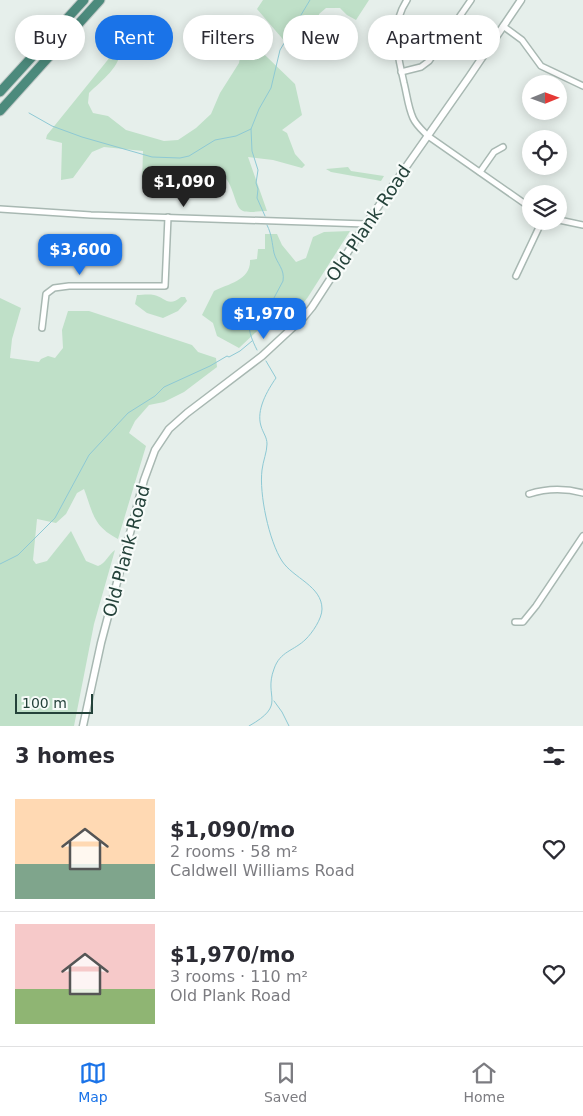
<!DOCTYPE html>
<meta charset="utf-8">
<style>
:root{--surface:#fff;--page:#f2f2f3;--text:#2b2b33;--muted:#7c7c81;--line:#e1e1e2;--accent:#1a73e8}
body{margin:0;font-family:"DejaVu Sans",sans-serif;background:var(--page);color:var(--text);height:100vh;display:flex;flex-direction:column;font-size:19px;white-space:nowrap}
*{box-sizing:border-box;margin:0}
p{font-size:16px;color:var(--muted)}
.icon{flex:none;width:28px;height:28px;fill:none;stroke:currentColor;stroke-width:2;stroke-linecap:round;stroke-linejoin:round}
.map{position:relative;height:726px;overflow:hidden}
.panel{display:flex;flex-direction:column;background:var(--surface);flex:1}
.panel>*{flex:none}
.hud{position:absolute;left:15px;top:15px;width:554px;height:45px;display:flex;gap:10px}
.needle{width:32px;rotate:89deg}
.buttons{position:absolute;left:522px;top:75px;display:grid;gap:10px}
.buttons a{display:grid;place-items:center;width:45px;height:45px;border-radius:50%;background:var(--surface);box-shadow:0 2px 12px #0003;font-size:25px}
.scale{position:absolute;left:15px;bottom:12px;width:78px;box-sizing:border-box;padding-left:5px;border:2px solid #24423a;border-top:0;font-size:14px;line-height:18px;white-space:nowrap;color:#24423a;-webkit-text-stroke:4px #f7fbf9;paint-order:stroke}
.price{position:absolute;translate:-50% -42px;padding:0 11px;border-radius:10px;background:var(--accent);color:#fff;font-size:16px;line-height:32px;filter:drop-shadow(0 1px 2px #0008)}
.price::after{content:'';position:absolute;left:50%;top:30px;width:15px;height:11px;margin-left:-8px;background:inherit;clip-path:polygon(0 0,100% 0,50% 100%)}
.price.active{background:#222;color:#fff}
ul{padding:0;list-style:none}
li{display:flex;align-items:center;gap:15px;height:125px;padding:0 15px}
li+li{border-top:1px solid var(--line)}
li span{display:grid;place-items:center;flex:none;width:140px;height:100px;border-radius:0px;color:#555}
li>.icon{margin-inline-start:auto}
span .icon{width:60px;height:60px;fill:#fffc;stroke-width:1}
li b{font-size:21px}
h2{display:flex;justify-content:space-between;align-items:center;height:60px;padding:0 15px;font-size:21px}
.tag{padding:0 18px;border-radius:22px;background:var(--surface);box-shadow:0 2px 12px #0003;font-size:18px;line-height:45px}
.tag.active{background:var(--accent);color:#fff}
.menu{display:flex;justify-content:space-around;align-items:center;height:70px;border-top:1px solid var(--line);background:var(--surface);font-size:14px;color:var(--muted)}
.menu a{display:grid;justify-items:center;gap:2px}
.menu .active{color:var(--accent)}
.map>svg:first-child{display:block}
.green{fill:#bfe0c8}
.lines{fill:none;stroke-linecap:round;stroke-linejoin:round}
.stream{stroke:#8ec9d4;stroke-width:1}
.minor-casing{stroke:#a8b8b2;stroke-width:8}
.tertiary-casing{stroke:#a8b8b2;stroke-width:9}
.trunk-casing{stroke:#c2cac8;stroke-width:11}
.minor{stroke:#fff;stroke-width:5}
.tertiary{stroke:#fff;stroke-width:6}
.trunk{stroke:#4c8a7c;stroke-width:9}
.labels{text-anchor:middle;dominant-baseline:central;stroke-width:4.5;stroke-linejoin:round;paint-order:stroke}
.street-label{font-size:18px;fill:#24423a;stroke:#f7fbf9}
</style>
<div class="map">
<svg width="583" height="726" viewBox="0 0 583 726">
<rect width="100%" height="100%" fill="#e6efeb"/>
<g class="green">
<path d="M263,0H369L356,20L347,15L340,8H326L319,14C318,26 319,40 306,44L304,35L301,34L293,51L257,9Z"/>
<path d="M244,35L295,84L302,115L282,130L287,133L295,154L305,165L302,168L273,160L248,157L267,211C260,211 249,213 243,211C231,206 237,172 207,168C201,167 193,170 187,171C176,187 160,185 142,184L143,151L104,147L92,152L73,178L61,180L62,143L46,139L47,135L119,46L121,47C121,67 102,80 89,93L88,103L93,113L108,116L126,130L164,141L178,140L196,128L211,114L220,93L239,63Z"/>
<path d="M348,167L351,171L384,176L381,181L331,172L326,169Z"/>
<path d="M350,231L308,297L298,310L290,300L239,348L217,336L213,323L202,315L214,291C228,284 251,280 250,260L257,259L258,249H265V234H277L282,245L296,262L306,258L313,237L324,232Z"/>
<path d="M137,295C142,295 148,294 154,295C165,297 168,308 181,297H185L187,301L178,311L163,318L147,313L135,304Z"/>
<path d="M0,298L21,308L12,339L10,358L39,362L41,359L48,356L55,358L63,348L62,330L68,311H89L192,345L198,352L216,358L217,367L184,392L164,402L149,405L135,421L129,433L146,446L118,539C93,526 93,513 84,489L77,493L66,514L56,523L37,519L33,560L36,564L47,561L71,531L86,561L98,566C106,563 108,555 115,550L94,624L74,726H0Z"/>
</g>
<g class="lines">
<g class="stream">
<path d="M29,113L52,126L82,137L152,157L180,158L189,156L215,140L236,136L251,129"/>
<path d="M265,216L257,198L258,189L256,183L258,170L252,151L251,129L259,109L271,88L280,50L310,0"/>
<path d="M257,350C252,340 246,327 251,316L267,311L283,281C285,269 277,264 274,253C272,243 272,235 267,225"/>
<path d="M0,564L18,555L55,518L89,455L128,413L155,396L164,387L210,366L227,356L229,357L240,351L252,341"/>
<path d="M274,701L282,712L289,726"/>
<path d="M249,726C288,704 263,698 274,669C280,651 294,651 306,639C312,633 322,619 322,609C322,586 293,578 282,561C269,541 259,494 262,470C263,461 267,452 267,444C267,437 263,433 261,426C256,410 267,391 276,378L266,361"/>
</g>
<defs>
<g id="minor">
<path d="M407,0C389,27 398,55 404,83C407,95 408,107 413,118C416,125 422,130 428,136L531,208"/>
<path d="M503,26L522,40L541,66L583,86"/>
<path d="M401,72L421,67L429,61L471,0"/>
<path d="M480,172L494,152L503,147"/>
<path d="M0,209L91,215L366,224"/>
<path d="M559,220L583,225"/>
<path d="M516,276L542,221"/>
<path d="M42,328L46,294L54,288L69,286H165L168,217"/>
<path d="M529,494C548,488 564,488 583,493"/>
<path d="M515,622H523L536,606L583,536"/>
</g>
<path id="tertiary" d="M83,726L101,643L144,480L155,450L169,429L187,413L262,356L303,318L312,307L366,224L469,77L521,0"/>
<g id="trunk">
<path d="M0,92L84,0"/>
<path d="M0,111L100,0"/>
</g>
</defs>
<use href="#minor" class="minor-casing"/>
<use href="#tertiary" class="tertiary-casing"/>
<use href="#trunk" class="trunk-casing"/>
<use href="#minor" class="minor"/>
<use href="#tertiary" class="tertiary"/>
<use href="#trunk" class="trunk"/>
</g>
<g class="labels">
<g class="street-label">
<text transform="translate(368 223) rotate(-56)">Old Plank Road</text>
<text transform="translate(126 551) rotate(-75)">Old Plank Road</text>
</g>
</g>
</svg>
<div class="buttons">
<a><svg class="needle" viewBox="-14 -14 28 28"><path d="M0-13l5 13h-10z" fill="#e53935"/><path d="M0 13l5-13h-10z" fill="#7c7c81"/></svg></a>
<a><svg class="icon" aria-label="locate" viewBox="0 0 24 24"><circle cx="12" cy="12" r="6"/><path d="M12 2v4M12 18v4M2 12h4M18 12h4"/></svg></a>
<a><svg class="icon" aria-label="layers" viewBox="0 0 24 24"><path d="M12 4l9 5-9 5-9-5zM3 14l9 5 9-5"/></svg></a>
</div>
<div class="scale">100 m</div>
<b class="price active" style="left:184px;top:208px">$1,090</b>
<b class="price" style="left:80px;top:276px">$3,600</b>
<b class="price" style="left:264px;top:340px">$1,970</b>
<div class="hud">
<a class="tag">Buy</a>
<a class="tag active">Rent</a>
<a class="tag">Filters</a>
<a class="tag">New</a>
<a class="tag">Apartment</a>
</div>
</div>
<section class="panel">
<h2>3 homes<svg class="icon" aria-label="filters" viewBox="0 0 24 24"><path d="M4 7h16M4 17h16"/><circle cx="9" cy="7" r="2"/><circle cx="15" cy="17" r="2"/></svg></h2>
<ul>
<li><span style="background:linear-gradient(#ffd9b3 65%,#7fa58c 0)"><svg class="icon" aria-label="home" viewBox="0 0 24 24"><path d="M3 11l9-7 9 7M6 9v11h12V9"/></svg></span><div><b>$1,090/mo</b><p>2 rooms · 58 m²</p><p>Caldwell Williams Road</p></div><svg class="icon" aria-label="heart" viewBox="0 0 24 24"><path d="M12 20l-8-8c-3-5 5-10 8-4 3-6 11-1 8 4z"/></svg></li>
<li><span style="background:linear-gradient(#f6c9c9 65%,#8fb573 0)"><svg class="icon" aria-label="home" viewBox="0 0 24 24"><path d="M3 11l9-7 9 7M6 9v11h12V9"/></svg></span><div><b>$1,970/mo</b><p>3 rooms · 110 m²</p><p>Old Plank Road</p></div><svg class="icon" aria-label="heart" viewBox="0 0 24 24"><path d="M12 20l-8-8c-3-5 5-10 8-4 3-6 11-1 8 4z"/></svg></li>
</ul>
</section>
<nav class="menu">
<a class="active"><svg class="icon" aria-label="map" viewBox="0 0 24 24"><path d="M3 6l6-2 6 2 6-2v14l-6 2-6-2-6 2zM9 4v14M15 6v14"/></svg>Map</a>
<a><svg class="icon" aria-label="saved" viewBox="0 0 24 24"><path d="M7 4h10v16l-5-4-5 4z"/></svg>Saved</a>
<a><svg class="icon" aria-label="home" viewBox="0 0 24 24"><path d="M3 11l9-7 9 7M6 9v11h12V9"/></svg>Home</a>
</nav>
